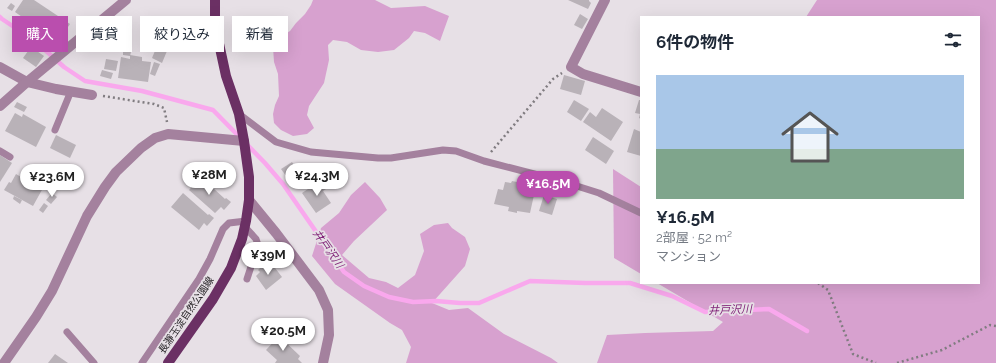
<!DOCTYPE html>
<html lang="ja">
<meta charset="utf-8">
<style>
:root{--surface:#fff;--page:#f2f2f3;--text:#1f2937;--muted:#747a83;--accent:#ba4eae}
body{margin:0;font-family:Raleway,"Noto Sans JP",sans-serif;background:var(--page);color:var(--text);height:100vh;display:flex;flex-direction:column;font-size:15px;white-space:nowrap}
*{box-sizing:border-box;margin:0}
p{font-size:13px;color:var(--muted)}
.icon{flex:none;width:22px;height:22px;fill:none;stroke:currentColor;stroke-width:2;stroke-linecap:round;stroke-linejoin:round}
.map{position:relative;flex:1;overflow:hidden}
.sheet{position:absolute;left:640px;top:16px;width:340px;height:268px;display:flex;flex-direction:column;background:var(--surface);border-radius:0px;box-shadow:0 4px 16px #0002}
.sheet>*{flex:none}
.banner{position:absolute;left:12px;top:16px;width:380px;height:36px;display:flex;gap:8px}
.price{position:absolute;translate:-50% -34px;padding:0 9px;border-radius:14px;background:#fff;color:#222;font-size:13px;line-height:26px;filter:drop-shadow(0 1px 2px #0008)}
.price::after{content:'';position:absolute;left:50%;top:24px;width:12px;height:9px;margin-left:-6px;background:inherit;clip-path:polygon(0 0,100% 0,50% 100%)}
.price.selected{background:var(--accent);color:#fff}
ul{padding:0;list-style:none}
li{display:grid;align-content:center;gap:8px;height:212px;padding:0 16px}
li span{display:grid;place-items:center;height:124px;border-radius:0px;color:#555}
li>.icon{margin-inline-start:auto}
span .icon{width:72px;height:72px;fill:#fffc;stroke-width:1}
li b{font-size:17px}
h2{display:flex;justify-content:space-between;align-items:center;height:48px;padding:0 16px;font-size:17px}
.pill{padding:0 14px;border-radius:0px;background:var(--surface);box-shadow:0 4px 16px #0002;font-size:14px;line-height:36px}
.pill.selected{background:var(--accent);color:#fff}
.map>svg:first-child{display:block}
.green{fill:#d7a1cf}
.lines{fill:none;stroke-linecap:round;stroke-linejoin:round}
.stream{stroke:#f9a8ed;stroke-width:4.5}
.building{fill:#b9b2b8}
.path{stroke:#807c80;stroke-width:2.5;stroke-dasharray:2 3;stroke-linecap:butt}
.service{stroke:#a4819e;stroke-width:7}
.minor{stroke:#a4819e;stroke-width:10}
.primary{stroke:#6b3064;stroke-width:10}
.labels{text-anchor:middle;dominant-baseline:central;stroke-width:3.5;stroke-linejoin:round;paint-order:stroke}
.street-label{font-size:10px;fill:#262326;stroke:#e7e0e6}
.water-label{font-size:11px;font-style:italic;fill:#82267a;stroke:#e7e0e6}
</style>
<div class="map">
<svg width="996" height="363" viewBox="0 0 996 363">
<rect width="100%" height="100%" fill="#e7e0e6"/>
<g class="green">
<path d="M313,0H375L391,8L425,6L449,16L440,41L425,33L414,31L409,38L394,50L378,52L361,50L347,42L333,40L328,45L329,60L324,83L309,106L307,115L314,128L307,134L293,136L281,130L274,123L273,114L275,105L279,96L278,74L274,62L273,47L280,37L290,31L296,23L305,14L311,5Z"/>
<path d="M817,0H996V363H597L607,335L645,333L713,331L723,322L657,283H979V17H806Z"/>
<path d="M613,169L641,187V274L614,258Z"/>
<path d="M365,182L380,198L387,210L354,241L342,255L369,278L386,282L398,288L415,275L424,251L420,234L434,225L448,223L452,228L465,237L470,249L465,266L432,303L449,310L468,308L504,334L551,358L558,363H406L411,347L402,330L390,323L335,284L312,256L321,228L339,213L351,195Z"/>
</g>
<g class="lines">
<path class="stream" d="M0,17L2,19L35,41L64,67L85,81L142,91L213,110L265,163L283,184L344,272L364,286L389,297L413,302L436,301L460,303H479L530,281L585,283H630L672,296L705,312L769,309L807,331"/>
</g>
<g class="building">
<path d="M23,0H34L70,24L57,43L24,20L25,19L15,12Z"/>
<path d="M568,0H589V1L591,3L588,9Z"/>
<path d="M11,3L15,6L12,11L7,8Z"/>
<path d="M580,14L588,19L582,29L574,25Z"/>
<path d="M161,40L171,43L169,49L159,46Z"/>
<path d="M157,46L167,51L162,63L152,58Z"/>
<path d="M31,47L44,56L36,67L23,58Z"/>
<path d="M123,51L131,52L130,56L123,55Z"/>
<path d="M130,55L142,57V61L151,62L148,82L118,78L121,57L130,59Z"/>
<path d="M106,59L118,61L116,71L104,69Z"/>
<path d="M154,62L160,64L155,76L150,74Z"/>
<path d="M102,70L113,73L111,79L100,76Z"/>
<path d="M564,75L585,81L581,95L560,89Z"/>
<path d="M574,100L589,109L581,121L567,112Z"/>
<path d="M639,100H641V119L639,118L640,114L635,113Z"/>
<path d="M17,102L27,107L24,112L14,107Z"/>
<path d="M602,108L623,122L611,141L583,122L590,112L596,117Z"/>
<path d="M15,113L22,117L23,114L46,127L36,147L5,131Z"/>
<path d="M634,129L641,132V156L627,152Z"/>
<path d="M56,135L76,145L70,158L50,148Z"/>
<path d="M593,137L614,151L606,164L585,150Z"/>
<path d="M0,155L12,163L0,182Z"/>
<path d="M292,162L299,172L289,180L281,169Z"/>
<path d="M16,174L21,177V176L27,179L28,177L41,185L40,187L43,188L33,206L4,190L9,182L11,183Z"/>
<path d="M201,177L225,199L226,198L231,202L224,210L221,207L215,213L189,190Z"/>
<path d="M320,181L326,189L323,191L331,203L316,213L302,193Z"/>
<path d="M512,181L536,186L530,213L517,211V213L508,211L509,207L494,204L498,189L503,190L505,182L511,183Z"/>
<path d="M52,193L57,197L51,204L46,200Z"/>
<path d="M183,193L208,215L209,214L214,218L207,226L204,223L199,230L171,207Z"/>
<path d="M544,195L557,199L552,215L539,211Z"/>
<path d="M14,196L22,200L20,204L13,199Z"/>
<path d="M44,203L48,206L43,213L39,210Z"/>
<path d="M272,264L282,277L266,290L256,276L260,272L258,270L262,266L264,269Z"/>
<path d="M279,336L300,356L298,359L302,363H275L277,360L266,350Z"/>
<path d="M55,354L68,363H48Z"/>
</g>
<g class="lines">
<g class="path">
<path d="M103,96L154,104L164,108L167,122"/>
<path d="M491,152L553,79L562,73"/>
<path d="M818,283L828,290L853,354L876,363"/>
<path d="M897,363L942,350L990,325L996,326"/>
</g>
<g class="service">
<path d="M239,114L276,142L311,152L378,158H391L443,150L456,151L484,161L561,181L599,193L641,213"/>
<path d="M55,130L71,91"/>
<path d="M0,151L10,157"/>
<path d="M245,227L256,239L258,245L247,279"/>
<path d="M67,332L94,363"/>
<path d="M142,363L199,279L210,259L223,229L229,223L246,221"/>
</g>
<g class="minor">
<path d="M605,0L571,67L583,74L641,92"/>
<path d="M0,67L27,82L56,89L92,95"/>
<path d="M0,106L27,82L126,0"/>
<path d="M249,200L276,233L319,290L328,310L329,335L323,363"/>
<path d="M4,363L36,317L52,291L87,216L105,187L116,172L141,148L155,138L168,134L244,141"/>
</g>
<path class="primary" d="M168,363L213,299L231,268L242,239L246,221L249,200V177L244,141L239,114L226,76L215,25V0"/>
</g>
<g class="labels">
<g class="street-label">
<text transform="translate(186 315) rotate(-56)">長瀞玉淀自然公園線</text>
</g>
<g class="water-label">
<text transform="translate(328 249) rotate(55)">井戸沢川</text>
<text transform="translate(730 310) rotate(-2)">井戸沢川</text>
</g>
</g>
</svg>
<b class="price" style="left:209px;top:196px">¥28M</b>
<b class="price" style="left:317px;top:197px">¥24.3M</b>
<b class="price" style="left:52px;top:198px">¥23.6M</b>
<b class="price selected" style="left:548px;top:205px">¥16.5M</b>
<b class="price" style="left:268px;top:276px">¥39M</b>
<b class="price" style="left:283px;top:352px">¥20.5M</b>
<div class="banner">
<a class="pill selected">購入</a>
<a class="pill">賃貸</a>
<a class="pill">絞り込み</a>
<a class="pill">新着</a>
</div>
<section class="sheet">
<h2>6件の物件<svg class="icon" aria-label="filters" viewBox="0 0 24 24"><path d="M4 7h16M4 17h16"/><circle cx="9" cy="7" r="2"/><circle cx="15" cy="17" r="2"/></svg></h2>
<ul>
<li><span style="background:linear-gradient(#a9c7e8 60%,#7fa58c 0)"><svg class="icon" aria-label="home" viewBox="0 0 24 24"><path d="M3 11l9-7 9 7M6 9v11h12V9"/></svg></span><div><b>¥16.5M</b><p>2部屋 · 52 m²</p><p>マンション</p></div></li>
</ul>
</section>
</div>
